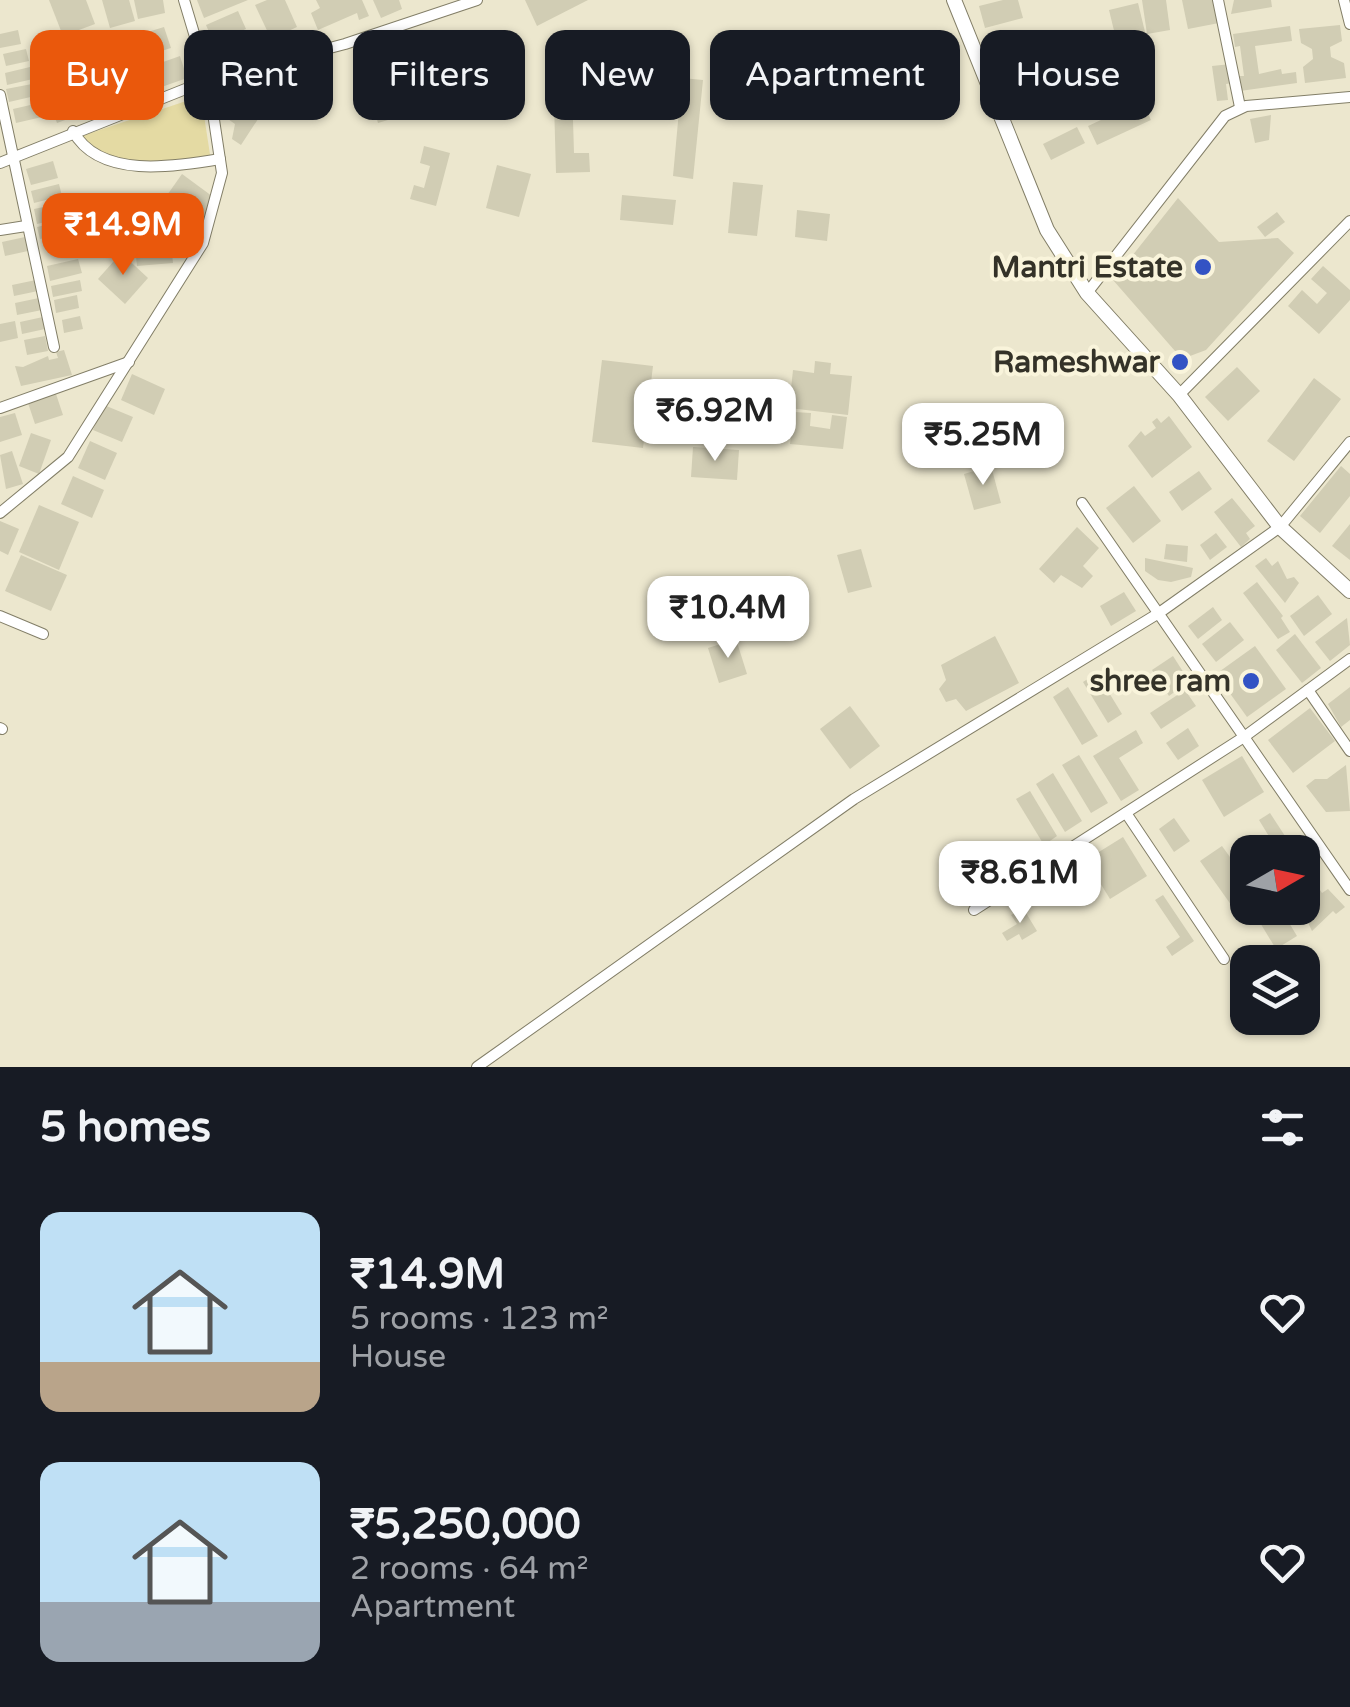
<!DOCTYPE html>
<meta charset="utf-8">
<style>
:root{--surface:#171b24;--page:#242831;--text:#f1f3f6;--muted:#9ea1a6;--accent:#ea580c}
body{margin:0;font-family:"Varela Round",sans-serif;background:var(--page);color:var(--text);height:100vh;display:flex;flex-direction:column;font-size:38px;white-space:nowrap}
*{box-sizing:border-box;margin:0}
p{font-size:32px;color:var(--muted)}
.icon{flex:none;width:55px;height:55px;fill:none;stroke:currentColor;stroke-width:2;stroke-linecap:round;stroke-linejoin:round}
.map{position:relative;height:1067px;overflow:hidden}
.side{display:flex;flex-direction:column;background:var(--surface);flex:1}
.side>*{flex:none}
.guide{position:absolute;left:30px;top:30px;width:1290px;height:90px;display:flex;gap:20px}
.needle{width:65px;rotate:81deg}
.buttons{position:absolute;left:1230px;top:835px;display:grid;gap:20px}
.buttons a{display:grid;place-items:center;width:90px;height:90px;border-radius:20px;background:var(--surface);box-shadow:0 2px 8px #0004;font-size:50px}
.price{position:absolute;translate:-50% -85px;padding:0 22px;border-radius:20px;background:#fff;color:#222;font-size:32px;line-height:65px;filter:drop-shadow(0 2px 5px #0008)}
.price::after{content:'';position:absolute;left:50%;top:60px;width:30px;height:22px;margin-left:-15px;background:inherit;clip-path:polygon(0 0,100% 0,50% 100%)}
.price.on{background:var(--accent);color:#fff}
ul{padding:0;list-style:none}
li{display:flex;align-items:center;gap:30px;height:250px;padding:0 40px}
li span{display:grid;place-items:center;flex:none;width:280px;height:200px;border-radius:20px;color:#555}
li>.icon{margin-inline-start:auto}
span .icon{width:120px;height:120px;fill:#fffc;stroke-width:1}
li b{font-size:42px}
h2{display:flex;justify-content:space-between;align-items:center;height:120px;padding:0 40px;font-size:42px}
.chip{padding:0 35px;border-radius:20px;background:var(--surface);box-shadow:0 2px 8px #0004;font-size:35px;line-height:90px}
.chip.on{background:var(--accent);color:#fff}
.map>svg:first-child{display:block}
.green{fill:#e4daa3}
.building{fill:#d1cdb4}
.lines{fill:none;stroke-linecap:round;stroke-linejoin:round}
.minor-casing{stroke:#827e67;stroke-width:12}
.secondary-casing{stroke:#827e67;stroke-width:16}
.minor{stroke:#fff;stroke-width:10}
.secondary{stroke:#fff;stroke-width:14}
.poi-dot{fill:#3353c4;stroke:#f9f4db;stroke-width:4}
.labels{text-anchor:middle;dominant-baseline:central;stroke-width:8;stroke-linejoin:round;paint-order:stroke}
.poi-label{font-size:30px;font-weight:bold;fill:#343228;stroke:#f9f4db;text-anchor:end}
</style>
<div class="map">
<svg width="1350" height="1067" viewBox="0 0 1350 1067">
<rect width="100%" height="100%" fill="#ece7ce"/>
<path class="green" d="M201,96L211,161L123,163L73,139Z"/>
<g class="building">
<path d="M49,0H86L95,24L63,36Z"/>
<path d="M102,0H129L135,21L110,28Z"/>
<path d="M134,0H163L165,13L138,19Z"/>
<path d="M197,0H248L204,18Z"/>
<path d="M267,0H285L297,27L271,39L255,5Z"/>
<path d="M316,0H362L369,16L359,20L357,13L318,30L311,13L320,8Z"/>
<path d="M373,0H399L402,9L381,18Z"/>
<path d="M525,0H588L537,26Z"/>
<path d="M1003,0H1018L1023,18L985,28L979,6Z"/>
<path d="M1142,0H1166L1170,30L1147,34Z"/>
<path d="M1182,0H1214L1219,23L1188,29Z"/>
<path d="M1234,0H1271L1272,7L1231,14Z"/>
<path d="M1138,3L1146,36L1117,43L1109,10Z"/>
<path d="M238,11L246,29L214,43L206,25Z"/>
<path d="M1340,25L1342,41L1330,47L1331,57L1344,63L1346,78L1305,83L1303,67L1313,59L1312,49L1301,43L1299,29Z"/>
<path d="M1290,26L1292,41L1255,46L1259,74L1281,69L1282,74L1296,72L1297,83L1240,91L1238,76H1244L1240,46L1235,47L1233,34Z"/>
<path d="M164,27L171,48L145,56L138,35Z"/>
<path d="M18,30L21,44L0,48V34Z"/>
<path d="M250,30L260,52L221,69L211,47Z"/>
<path d="M100,46L108,81L81,87L73,52Z"/>
<path d="M26,49L29,61L6,66L3,54Z"/>
<path d="M180,56L187,78L156,89L149,67Z"/>
<path d="M133,57L145,93L126,99L114,63Z"/>
<path d="M1231,64L1233,83L1226,84L1228,100L1217,101L1212,66Z"/>
<path d="M1147,65L1151,82L1110,93L1105,76Z"/>
<path d="M587,66V87H572L574,153H589L590,172L556,173L553,67Z"/>
<path d="M30,67L33,79L7,85L5,73Z"/>
<path d="M56,72L59,87L43,91L39,75Z"/>
<path d="M682,78L703,80L693,179L673,176Z"/>
<path d="M268,82L279,87L241,145L232,139L235,124L225,117L227,107L244,86L255,93Z"/>
<path d="M32,84L35,96L9,102L6,89Z"/>
<path d="M66,89L76,116L57,123L47,96Z"/>
<path d="M406,97L411,113L378,123L373,106Z"/>
<path d="M1142,101L1151,120L1097,145L1088,126Z"/>
<path d="M39,103L42,117L16,123L13,109Z"/>
<path d="M1271,115L1269,140L1255,143L1250,119Z"/>
<path d="M1077,127L1085,143L1051,160L1043,144Z"/>
<path d="M424,146L450,153L436,206L410,199L414,185L424,188L430,166L420,163Z"/>
<path d="M53,161L58,178L31,185L26,169Z"/>
<path d="M497,165L531,174L519,217L486,208Z"/>
<path d="M182,174L216,199L192,233L158,208Z"/>
<path d="M733,182L763,185L757,236L728,233Z"/>
<path d="M59,184L62,196L34,203L31,191Z"/>
<path d="M622,195L676,200L673,225L620,220Z"/>
<path d="M1178,198L1219,242L1278,238L1294,253L1206,350L1182,359L1113,280Z"/>
<path d="M110,201L118,224L96,232L88,209Z"/>
<path d="M63,203L66,217L37,224L34,209Z"/>
<path d="M797,210L830,214L827,241L795,237Z"/>
<path d="M1277,212L1285,222L1265,237L1257,227Z"/>
<path d="M67,220L70,232L40,239L37,227Z"/>
<path d="M169,223L173,263L137,266L133,227Z"/>
<path d="M25,237L28,251L5,256L2,242Z"/>
<path d="M121,253L148,278L125,304L98,279Z"/>
<path d="M78,259L82,273L50,281L47,266Z"/>
<path d="M1323,266L1350,290V300L1319,334L1288,306L1302,290L1317,304L1327,293L1311,279Z"/>
<path d="M36,280L38,291L14,296L12,285Z"/>
<path d="M80,280L82,291L53,297L51,286Z"/>
<path d="M77,295L79,308L56,313L54,300Z"/>
<path d="M39,298L42,310L17,315L15,303Z"/>
<path d="M80,316L83,329L64,333L62,320Z"/>
<path d="M43,317L45,329L22,334L20,322Z"/>
<path d="M15,321L18,338L0,342V324Z"/>
<path d="M45,336L48,351L27,355L24,340Z"/>
<path d="M64,350L72,375L21,386L15,366L23,367L48,356L49,360L58,358L56,352Z"/>
<path d="M602,360L653,366L643,448L592,442Z"/>
<path d="M815,361L831,363L830,374L852,376L848,415L789,408L793,370L814,373Z"/>
<path d="M1237,367L1260,391L1228,421L1205,397Z"/>
<path d="M132,374L165,389L154,415L121,400Z"/>
<path d="M1314,378L1341,399L1294,461L1267,441Z"/>
<path d="M55,391L63,415L35,424L27,400Z"/>
<path d="M104,405L133,417L122,442L93,430Z"/>
<path d="M794,412L811,413L810,426L830,429L832,415L847,417L843,449L790,444Z"/>
<path d="M15,413L22,435L0,442V417Z"/>
<path d="M1053,415L1061,448L1033,455L1025,422Z"/>
<path d="M1169,416L1192,447L1152,478L1128,446L1141,431L1145,436L1156,428L1152,422L1157,418L1161,423Z"/>
<path d="M31,433L51,440L39,474L19,466Z"/>
<path d="M90,441L117,453L105,480L78,468Z"/>
<path d="M693,447L739,450L737,480L691,477Z"/>
<path d="M12,451L23,484L6,489L0,455Z"/>
<path d="M991,466L1001,503L974,510L964,474Z"/>
<path d="M1341,466L1350,474V496L1320,533L1300,516Z"/>
<path d="M1199,471L1212,489L1182,511L1169,492Z"/>
<path d="M73,476L104,490L92,518L61,504Z"/>
<path d="M1134,486L1161,521L1133,543L1106,508Z"/>
<path d="M1232,498L1255,526L1246,533L1250,539L1241,547L1214,512Z"/>
<path d="M39,505L79,522L59,570L19,552Z"/>
<path d="M0,521L19,529L8,555L0,551Z"/>
<path d="M1350,524V560L1332,546Z"/>
<path d="M1077,527L1099,548L1083,566L1093,576L1082,588L1061,575L1054,583L1039,569Z"/>
<path d="M1216,533L1227,547L1210,560L1200,545Z"/>
<path d="M1166,544L1188,546L1187,562L1164,559Z"/>
<path d="M861,549L872,587L848,593L837,555Z"/>
<path d="M21,555L67,575L51,611L5,591Z"/>
<path d="M1145,558L1193,568L1191,577L1171,582L1158,580L1145,571Z"/>
<path d="M1266,558L1272,566L1278,561L1287,579L1294,577L1299,583L1285,603L1255,566Z"/>
<path d="M1257,582L1283,616L1281,618L1290,632L1278,639L1243,593Z"/>
<path d="M1124,592L1136,611L1111,626L1100,606Z"/>
<path d="M800,594L809,626L782,634L773,602Z"/>
<path d="M1318,595L1332,614L1304,636L1290,616Z"/>
<path d="M1213,607L1222,620L1198,639L1188,626Z"/>
<path d="M1347,618L1350,645L1330,661L1315,642Z"/>
<path d="M1230,622L1244,640L1216,662L1202,644Z"/>
<path d="M1295,634L1321,668L1302,683L1276,650Z"/>
<path d="M995,636L1019,683L966,711L956,699L946,702L939,689L946,680L941,665Z"/>
<path d="M736,639L747,674L719,683L708,648Z"/>
<path d="M1255,646L1286,689L1247,717L1216,674Z"/>
<path d="M1173,656L1189,681L1169,696L1152,670Z"/>
<path d="M1097,673L1122,714L1108,723L1083,682Z"/>
<path d="M1068,687L1098,736L1082,745L1053,697Z"/>
<path d="M1350,687V720L1341,727L1328,704Z"/>
<path d="M1185,690L1196,706L1161,729L1150,713Z"/>
<path d="M850,706L880,746L850,769L820,729Z"/>
<path d="M1310,708L1335,741L1293,773L1268,740Z"/>
<path d="M1188,728L1199,746L1178,760L1166,743Z"/>
<path d="M1136,730L1143,743L1119,758L1139,790L1121,801L1093,756Z"/>
<path d="M1079,755L1108,803L1091,813L1062,765Z"/>
<path d="M1242,756L1264,792L1224,817L1202,780Z"/>
<path d="M1346,765L1350,811L1326,812L1306,786L1315,779H1327Z"/>
<path d="M1053,773L1082,821L1065,832L1036,784Z"/>
<path d="M1030,791L1057,836L1044,845L1016,799Z"/>
<path d="M1270,813L1285,836L1273,843L1259,820Z"/>
<path d="M1174,818L1190,841L1174,852L1159,829Z"/>
<path d="M1123,837L1147,876L1110,899L1086,860Z"/>
<path d="M1222,846L1248,882V899L1234,909L1200,861Z"/>
<path d="M1305,851L1317,874L1311,877L1322,893L1328,889L1345,907L1336,914L1333,911L1312,931L1302,910L1306,907L1302,901Z"/>
<path d="M1163,895L1194,941L1172,956L1166,947L1180,937L1155,900Z"/>
<path d="M1023,908L1037,931L1022,940L1019,934L1007,941L1002,933L1017,924L1011,915Z"/>
<path d="M1280,908L1297,936L1276,949L1259,921Z"/>
</g>
<g class="lines">
<defs>
<g id="minor">
<path d="M1218,0L1240,107"/>
<path d="M1344,0L1350,24"/>
<path d="M0,95L54,347"/>
<path d="M73,131C99,179 174,167 220,159"/>
<path d="M0,163L208,80L345,44L477,0"/>
<path d="M0,230L26,226"/>
<path d="M1087,293L1225,116L1246,106L1350,97"/>
<path d="M1179,395L1350,221"/>
<path d="M0,408L129,362"/>
<path d="M1082,503L1350,890"/>
<path d="M0,513L68,457L203,243L222,173L208,80L184,0"/>
<path d="M0,616L43,634"/>
<path d="M1308,690L1350,751"/>
<path d="M0,728L2,729"/>
<path d="M1126,813L1224,959"/>
<path d="M974,910L1244,737L1350,659"/>
<path d="M477,1067L854,799L1159,613L1280,527L1350,442"/>
</g>
<path id="secondary" d="M954,0L1047,230L1087,293L1179,395L1280,527L1350,591"/>
</defs>
<use href="#minor" class="minor-casing"/>
<use href="#secondary" class="secondary-casing"/>
<use href="#minor" class="minor"/>
<use href="#secondary" class="secondary"/>
</g>
<g class="poi-dot">
<circle cx="1203" cy="267" r="10"/>
<circle cx="1180" cy="362" r="10"/>
<circle cx="1251" cy="681" r="10"/>
</g>
<g class="labels">
<g class="poi-label">
<text x="1183" y="267">Mantri Estate</text>
<text x="1160" y="362">Rameshwar</text>
<text x="1231" y="681">shree ram</text>
</g>
</g>
</svg>
<div class="buttons">
<a><svg class="needle" viewBox="-14 -14 28 28"><path d="M0-13l5 13h-10z" fill="#e53935"/><path d="M0 13l5-13h-10z" fill="#9ea1a6"/></svg></a>
<a><svg class="icon" aria-label="layers" viewBox="0 0 24 24"><path d="M12 4l9 5-9 5-9-5zM3 14l9 5 9-5"/></svg></a>
</div>
<b class="price on" style="left:123px;top:278px">₹14.9M</b>
<b class="price" style="left:715px;top:464px">₹6.92M</b>
<b class="price" style="left:983px;top:488px">₹5.25M</b>
<b class="price" style="left:728px;top:661px">₹10.4M</b>
<b class="price" style="left:1020px;top:926px">₹8.61M</b>
<div class="guide">
<a class="chip on">Buy</a>
<a class="chip">Rent</a>
<a class="chip">Filters</a>
<a class="chip">New</a>
<a class="chip">Apartment</a>
<a class="chip">House</a>
</div>
</div>
<section class="side">
<h2>5 homes<svg class="icon" aria-label="filters" viewBox="0 0 24 24"><path d="M4 7h16M4 17h16"/><circle cx="9" cy="7" r="2"/><circle cx="15" cy="17" r="2"/></svg></h2>
<ul>
<li><span style="background:linear-gradient(#bfe0f5 75%,#b9a48a 0)"><svg class="icon" aria-label="home" viewBox="0 0 24 24"><path d="M3 11l9-7 9 7M6 9v11h12V9"/></svg></span><div><b>₹14.9M</b><p>5 rooms · 123 m²</p><p>House</p></div><svg class="icon" aria-label="heart" viewBox="0 0 24 24"><path d="M12 20l-8-8c-3-5 5-10 8-4 3-6 11-1 8 4z"/></svg></li>
<li><span style="background:linear-gradient(#bfe0f5 70%,#9aa5b1 0)"><svg class="icon" aria-label="home" viewBox="0 0 24 24"><path d="M3 11l9-7 9 7M6 9v11h12V9"/></svg></span><div><b>₹5,250,000</b><p>2 rooms · 64 m²</p><p>Apartment</p></div><svg class="icon" aria-label="heart" viewBox="0 0 24 24"><path d="M12 20l-8-8c-3-5 5-10 8-4 3-6 11-1 8 4z"/></svg></li>
</ul>
</section>
